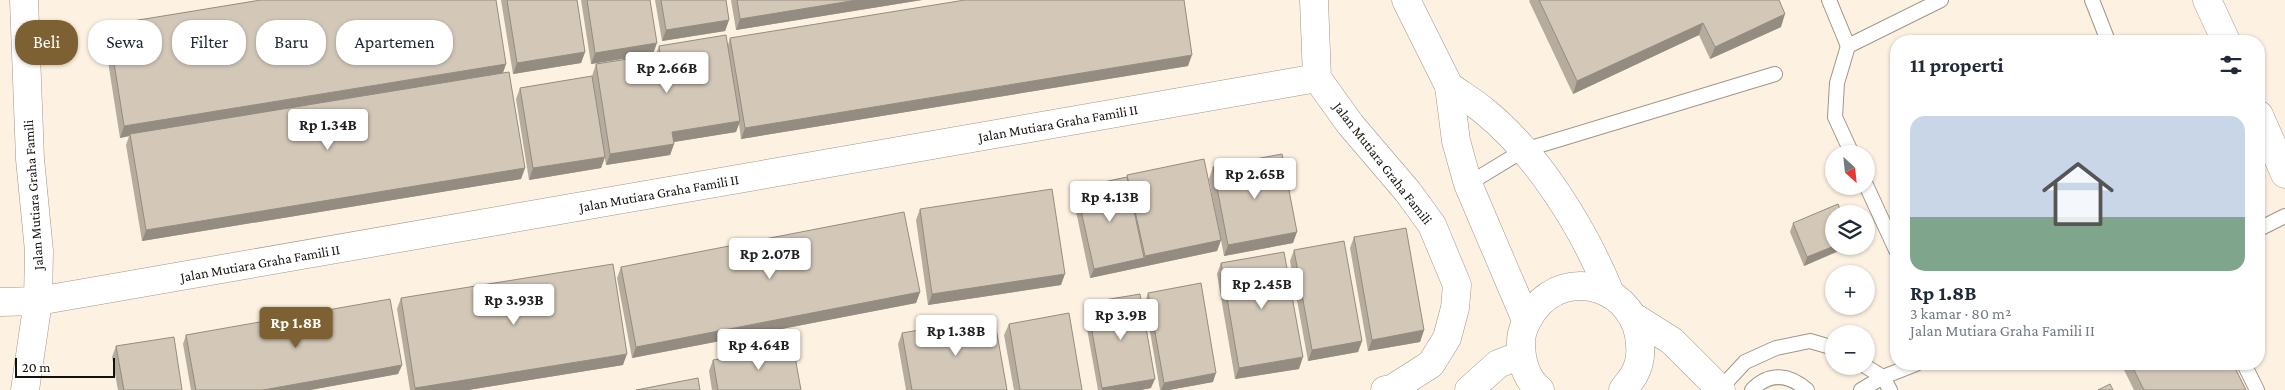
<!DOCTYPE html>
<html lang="id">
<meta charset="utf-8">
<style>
:root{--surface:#fff;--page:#f2f2f3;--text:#1f2937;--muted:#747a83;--accent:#7d6133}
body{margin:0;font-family:"Crimson Pro",serif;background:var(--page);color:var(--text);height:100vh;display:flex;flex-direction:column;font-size:19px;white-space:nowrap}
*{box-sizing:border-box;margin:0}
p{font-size:16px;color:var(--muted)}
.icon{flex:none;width:28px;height:28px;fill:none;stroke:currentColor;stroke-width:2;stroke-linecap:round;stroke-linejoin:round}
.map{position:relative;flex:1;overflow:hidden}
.details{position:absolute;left:1890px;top:35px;width:375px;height:335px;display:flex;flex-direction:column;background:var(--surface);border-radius:20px;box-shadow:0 1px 4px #0004}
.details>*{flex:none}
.banner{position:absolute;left:15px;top:20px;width:475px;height:45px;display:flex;gap:10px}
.needle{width:32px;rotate:153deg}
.tools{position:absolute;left:1825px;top:145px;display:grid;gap:10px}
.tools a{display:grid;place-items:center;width:50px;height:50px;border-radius:50%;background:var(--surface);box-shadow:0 1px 4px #0004;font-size:25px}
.scale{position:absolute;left:15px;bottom:12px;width:100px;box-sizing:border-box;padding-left:5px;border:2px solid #14100b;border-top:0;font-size:14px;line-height:18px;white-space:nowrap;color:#14100b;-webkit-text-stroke:4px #fff;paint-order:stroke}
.price{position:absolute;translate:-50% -42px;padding:0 11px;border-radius:5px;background:#fff;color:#222;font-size:16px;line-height:32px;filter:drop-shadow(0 1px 2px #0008)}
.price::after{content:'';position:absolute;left:50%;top:30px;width:15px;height:11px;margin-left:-8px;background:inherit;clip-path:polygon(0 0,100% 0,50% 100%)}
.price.active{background:var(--accent);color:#fff}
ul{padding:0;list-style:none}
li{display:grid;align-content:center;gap:10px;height:265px;padding:0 20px}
li span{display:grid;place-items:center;height:155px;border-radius:15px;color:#555}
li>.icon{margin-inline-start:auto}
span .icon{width:90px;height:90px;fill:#fffc;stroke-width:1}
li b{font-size:21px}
h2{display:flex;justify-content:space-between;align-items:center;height:60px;padding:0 20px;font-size:21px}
.tag{padding:0 18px;border-radius:20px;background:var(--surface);box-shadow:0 1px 4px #0004;font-size:18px;line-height:45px}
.tag.active{background:var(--accent);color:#fff}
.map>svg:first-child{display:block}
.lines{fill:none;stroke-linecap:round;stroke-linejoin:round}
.service-casing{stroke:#a09686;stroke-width:16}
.minor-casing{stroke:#a09686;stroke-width:29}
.tertiary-casing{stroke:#a09686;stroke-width:29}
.secondary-casing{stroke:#a09686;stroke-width:29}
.service{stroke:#fff;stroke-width:14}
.minor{stroke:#fff;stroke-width:28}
.tertiary{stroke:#fff;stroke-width:28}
.secondary{stroke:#fff;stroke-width:28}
.wall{fill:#b5ac9e}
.shaded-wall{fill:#948c81}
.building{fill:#d3c8b8;stroke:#948c81}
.labels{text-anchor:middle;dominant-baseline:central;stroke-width:4.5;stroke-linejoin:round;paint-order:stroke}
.street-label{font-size:14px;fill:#14100b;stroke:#fff}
</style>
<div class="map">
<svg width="2285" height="390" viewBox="0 0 2285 390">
<rect width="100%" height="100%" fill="#fdf2e1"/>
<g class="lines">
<defs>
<g id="service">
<path d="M1829,0L1848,46"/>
<path d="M2092,0L2108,41"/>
<path d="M1852,154L1835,117L1837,83L1848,46L1941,0"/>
<path d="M1468,184L1524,150L1775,74"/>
<path d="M1866,185L1896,250"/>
<path d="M2259,229L2285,216"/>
<path d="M2244,364L2257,390"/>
<path d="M1865,366L1883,377"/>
<path d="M1883,377L1890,390"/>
<path d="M1719,390L1745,362L1776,348L1810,341L1834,348"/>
<path d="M1752,390C1769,372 1789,374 1807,390"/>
<path d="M1861,390L1883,377L1916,364"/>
</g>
<g id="minor">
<path d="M24,0L30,159L39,251L38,301L25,390"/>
<path d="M1314,0L1317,78L1350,124L1408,192L1432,225L1457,285L1455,308L1447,338L1431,364L1392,389L1385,390"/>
<path d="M0,302L38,301L1317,78"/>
</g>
<g id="tertiary">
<path d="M1406,0L1449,86L1456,141L1468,184L1526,320"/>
<path d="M1449,86C1460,94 1472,101 1483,110C1538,154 1584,229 1610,293"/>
<path d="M1634,317L1672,341L1721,390"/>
<path d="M1469,390L1498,364L1521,355"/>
<path d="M1540,390C1525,378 1521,360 1521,342C1521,330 1527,320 1533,311C1567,264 1638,288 1640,345C1641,355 1639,366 1634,375C1631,380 1626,385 1623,390"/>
</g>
<g id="secondary">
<path d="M2207,0L2226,41"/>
<path d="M2259,115L2285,174"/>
</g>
</defs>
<use href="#service" class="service-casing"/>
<use href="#minor" class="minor-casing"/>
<use href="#tertiary" class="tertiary-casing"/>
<use href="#secondary" class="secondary-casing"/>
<use href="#service" class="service"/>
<use href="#minor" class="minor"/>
<use href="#tertiary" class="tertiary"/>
<use href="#secondary" class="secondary"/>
</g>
<g class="wall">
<path d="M501,0H577L585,52L581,63L513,74Z"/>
<path d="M581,0H650L653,54L591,64Z"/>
<path d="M655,0H726L729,20L725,31L662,41Z"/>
<path d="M731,0H922L736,30Z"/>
<path d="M1530,0H1779L1781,27L1710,59L1699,35L1573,94L1529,1Z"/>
<path d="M108,25L506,64L503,73L525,168L521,179L142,241L126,145L129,136L120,138L104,36Z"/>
<path d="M730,38L1188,66L741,139L739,124L736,132L673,142L674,144L670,155L606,165L603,147L605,157L601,168L529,180L516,99L520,88L592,76L596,64L656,54L659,46L728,45Z"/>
<path d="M1213,167L1293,243L1224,256L1221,240L1217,251L1090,278L1073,197L1076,188L1127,177V175L1219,232L1209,179Z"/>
<path d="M920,209L1061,285L928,305L916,220Z"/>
<path d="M1793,223L1834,246L1849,247L1804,266L1790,232Z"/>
<path d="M1354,237L1424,330L1420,342L1368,351L1350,248Z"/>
<path d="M1294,250L1362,341L1358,352L1308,361L1290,261Z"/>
<path d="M1221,263L1299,369L1235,379L1217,274Z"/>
<path d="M621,267L920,292L916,303L632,358L617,278Z"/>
<path d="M1148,293L1213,382L1169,390H1160L1145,302Z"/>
<path d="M401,298L623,365L468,390H410L397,309Z"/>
<path d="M1087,303L1151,388L1141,390H1098L1084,312Z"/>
<path d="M1009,324L1082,390H1014L1004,335Z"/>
<path d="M902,333L1007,390H906L898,344Z"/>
<path d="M186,335L402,365L398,374L310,390H191L183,344Z"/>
<path d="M116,346L182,390H118L112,357Z"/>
<path d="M713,360L801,390H712L709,371Z"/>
<path d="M2121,364H2233L2246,390H2134Z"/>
</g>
<g class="shaded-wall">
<path d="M857,0H922L736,30L740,19Z"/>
<path d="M1785,14L1781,27L1710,59L1715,47Z"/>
<path d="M729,20L725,31L662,41L666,30Z"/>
<path d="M1703,23L1699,35L1573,94L1577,81Z"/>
<path d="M657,43L653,54L591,64L595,53Z"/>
<path d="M585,52L581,63L513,74L517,63Z"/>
<path d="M1192,55L1188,66L741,139L745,128Z"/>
<path d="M506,64L502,75L130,134L129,136L120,138L124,126Z"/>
<path d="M740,121L736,132L668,143L672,132Z"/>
<path d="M674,144L670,155L606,165L610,154Z"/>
<path d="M605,157L601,168L529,180L533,168Z"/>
<path d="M525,168L521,179L142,241L146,230Z"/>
<path d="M1297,232L1293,243L1224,256L1228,245Z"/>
<path d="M1221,240L1217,251L1090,278L1094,269L1144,258L1145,256Z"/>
<path d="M1834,246H1849L1804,266L1807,257Z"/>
<path d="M1065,274L1061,285L928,305L932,294Z"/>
<path d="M920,292L916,303L632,358L636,347Z"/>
<path d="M1424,330L1420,342L1368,351L1372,340Z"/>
<path d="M1362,341L1358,352L1308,361L1312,350Z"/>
<path d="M627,354L623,365L468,390H415V388Z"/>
<path d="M1303,357L1299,369L1235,379L1239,368Z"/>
<path d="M402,365L398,374L310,390H263Z"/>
<path d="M1216,373L1213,382L1169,390H1161L1164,383Z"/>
<path d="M1155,379L1151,388L1141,390H1102V388Z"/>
</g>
<g class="building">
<path d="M261,0H496L506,64L124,126L108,25Z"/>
<path d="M507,0H577L585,52L517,63Z"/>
<path d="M587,0H650L657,43L595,53Z"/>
<path d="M661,0H726L729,20L666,30Z"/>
<path d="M737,0H857L740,19Z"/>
<path d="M965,0H1184L1192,55L745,128L730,38Z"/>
<path d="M1539,0H1779L1785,14L1715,47L1703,23L1577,81Z"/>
<path d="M726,35L740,121L672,132L674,144L610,154L596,64L660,54L659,46Z"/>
<path d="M509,72L525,168L146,230L130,134Z"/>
<path d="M592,76L605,157L533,168L520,88Z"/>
<path d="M1282,154L1297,232L1228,245L1213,167Z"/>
<path d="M1204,159L1221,240L1145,256L1127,175Z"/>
<path d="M1127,177L1144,258L1094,269L1076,188Z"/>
<path d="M1052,189L1065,274L932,294L920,209Z"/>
<path d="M1838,204L1842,214H1834V246L1807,257L1793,223Z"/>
<path d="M904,212L920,292L636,347L621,267Z"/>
<path d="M1406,228L1424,330L1372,340L1354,237Z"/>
<path d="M1344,241L1362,341L1312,350L1294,250Z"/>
<path d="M1284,252L1303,357L1239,368L1221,263Z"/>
<path d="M613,264L627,354L415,388L401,298Z"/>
<path d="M1201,283L1216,373L1164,383L1148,293Z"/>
<path d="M1140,294L1155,379L1102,388L1087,303Z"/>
<path d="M390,299L402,365L263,390H196L186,335Z"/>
<path d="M1069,313L1082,390H1020L1009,324Z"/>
<path d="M994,317L1007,390H912L902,333Z"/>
<path d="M174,337L182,390H124L116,346Z"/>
<path d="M793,346L801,390H718L713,360Z"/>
<path d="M2131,364H2233L2246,390H2144Z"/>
<path d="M698,378L700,390H636Z"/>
<path d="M2110,384L2113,390H2098Z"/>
</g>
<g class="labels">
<g class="street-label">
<text transform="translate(1058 123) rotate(-10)">Jalan Mutiara Graha Famili II</text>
<text transform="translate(1383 163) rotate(52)">Jalan Mutiara Graha Famili</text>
<text transform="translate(659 193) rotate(-10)">Jalan Mutiara Graha Famili II</text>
<text transform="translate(33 195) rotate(-94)">Jalan Mutiara Graha Famili</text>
<text transform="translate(260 263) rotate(-10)">Jalan Mutiara Graha Famili II</text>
</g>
</g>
</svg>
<div class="tools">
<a><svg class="needle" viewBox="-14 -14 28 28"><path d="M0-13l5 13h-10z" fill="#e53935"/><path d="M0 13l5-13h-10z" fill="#747a83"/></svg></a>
<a><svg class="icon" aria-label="layers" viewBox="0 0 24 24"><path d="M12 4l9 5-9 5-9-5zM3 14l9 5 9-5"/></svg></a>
<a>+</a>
<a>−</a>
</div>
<div class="scale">20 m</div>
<b class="price" style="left:667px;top:94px">Rp 2.66B</b>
<b class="price" style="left:328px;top:151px">Rp 1.34B</b>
<b class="price" style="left:1255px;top:200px">Rp 2.65B</b>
<b class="price" style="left:1110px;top:223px">Rp 4.13B</b>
<b class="price" style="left:770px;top:280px">Rp 2.07B</b>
<b class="price" style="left:1262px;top:310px">Rp 2.45B</b>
<b class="price" style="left:514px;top:326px">Rp 3.93B</b>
<b class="price" style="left:1121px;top:341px">Rp 3.9B</b>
<b class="price active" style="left:296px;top:349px">Rp 1.8B</b>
<b class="price" style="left:956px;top:357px">Rp 1.38B</b>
<b class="price" style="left:759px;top:371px">Rp 4.64B</b>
<div class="banner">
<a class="tag active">Beli</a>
<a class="tag">Sewa</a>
<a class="tag">Filter</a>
<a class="tag">Baru</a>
<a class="tag">Apartemen</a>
</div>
<section class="details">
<h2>11 properti<svg class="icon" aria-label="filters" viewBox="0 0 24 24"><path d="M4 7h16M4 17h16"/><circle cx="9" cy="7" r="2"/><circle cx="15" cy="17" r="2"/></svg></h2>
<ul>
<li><span style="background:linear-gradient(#c9d6e8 65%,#7fa58c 0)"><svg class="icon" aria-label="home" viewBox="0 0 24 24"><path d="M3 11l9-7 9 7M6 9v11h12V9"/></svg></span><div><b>Rp 1.8B</b><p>3 kamar · 80 m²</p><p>Jalan Mutiara Graha Famili II</p></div></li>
</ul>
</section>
</div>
